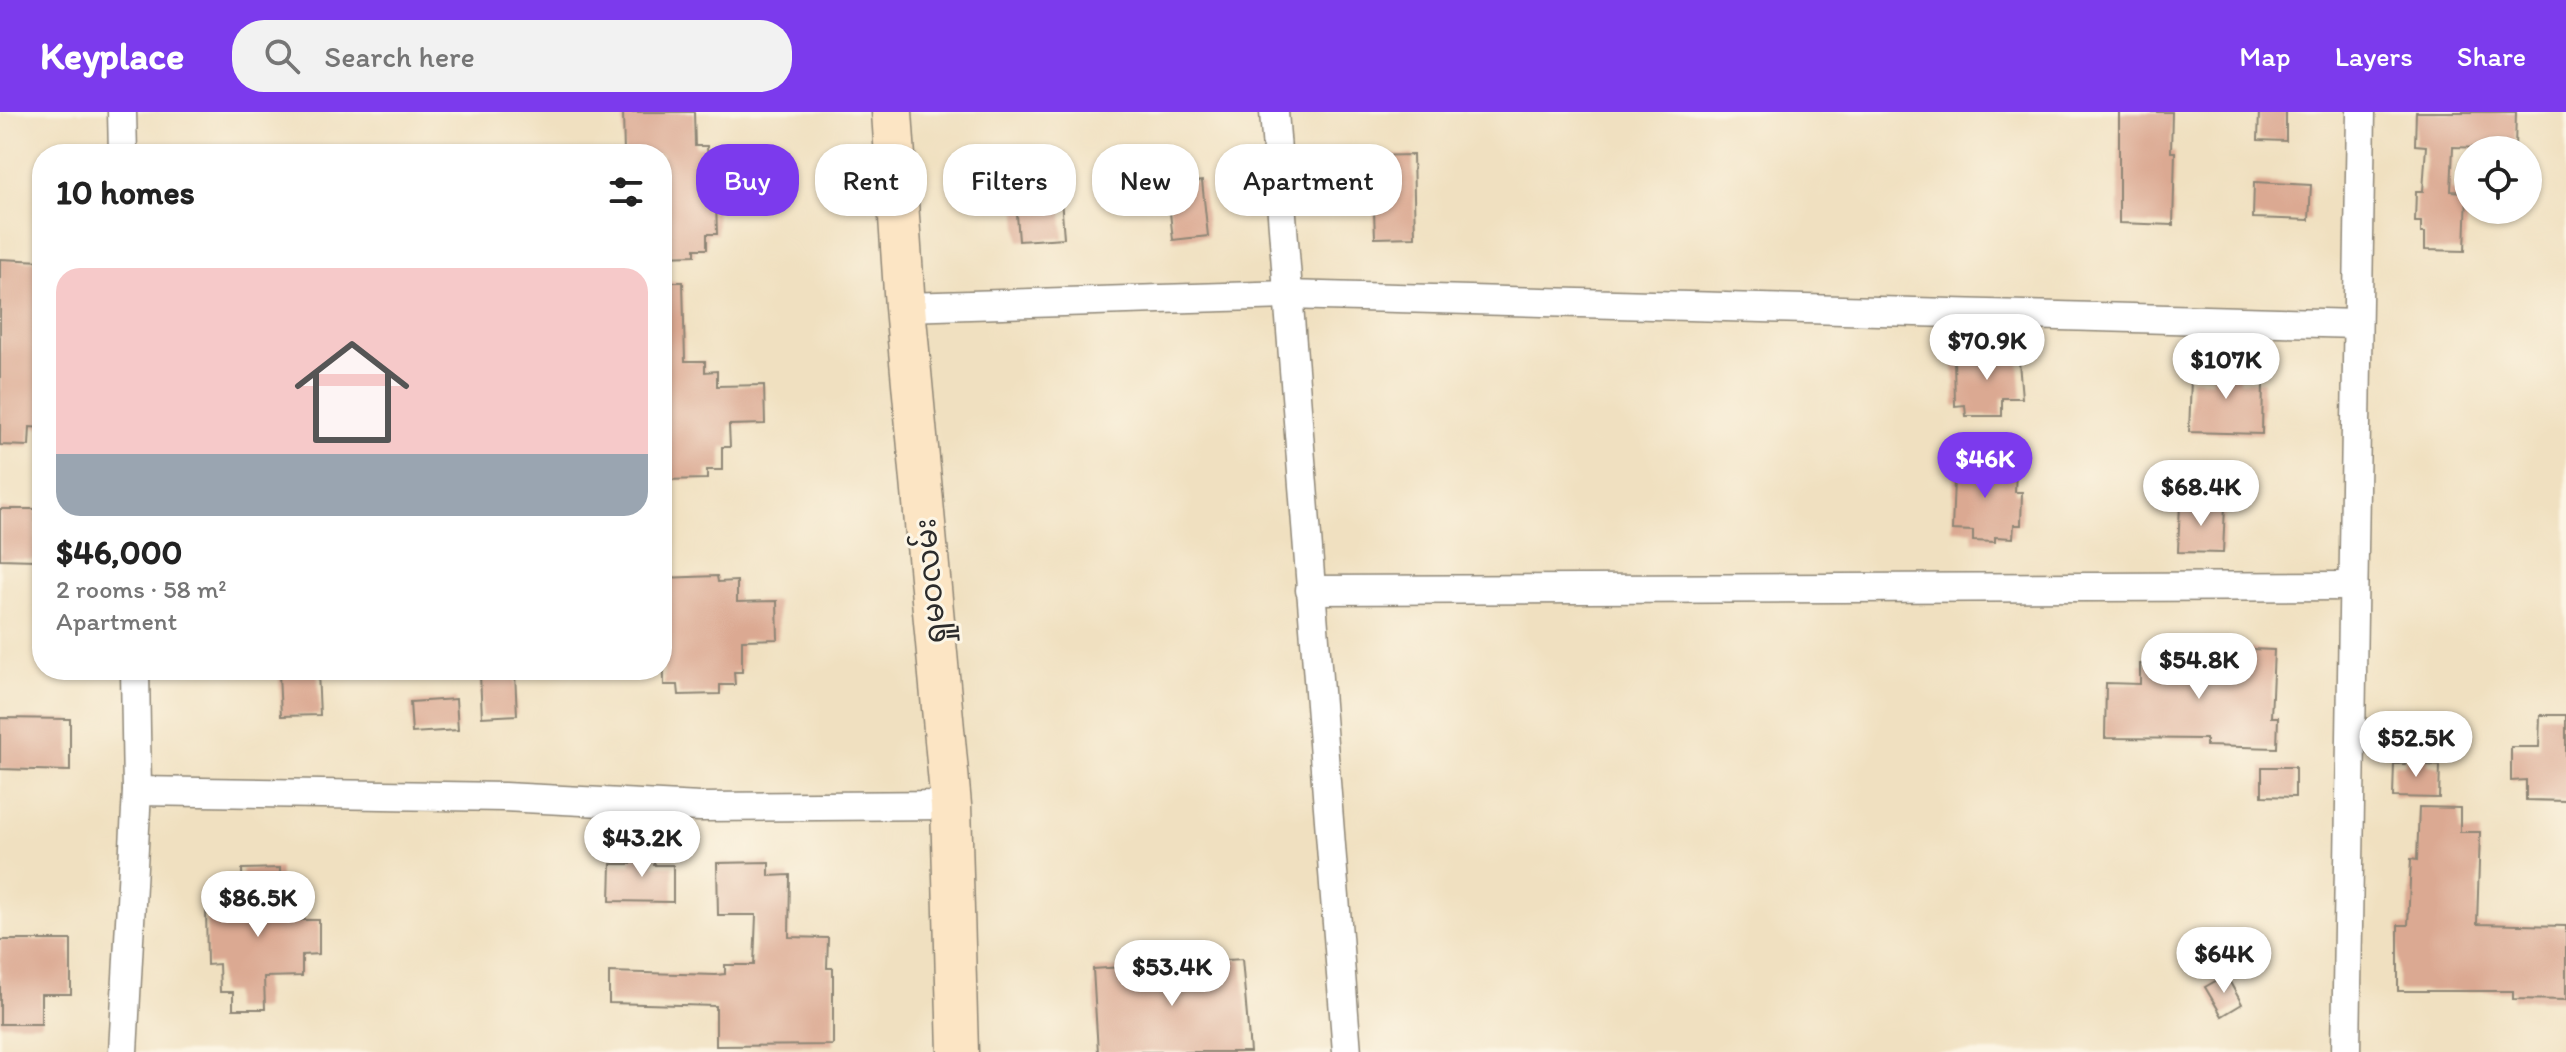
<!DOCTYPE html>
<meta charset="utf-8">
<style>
:root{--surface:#fff;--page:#f2f2f2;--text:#222;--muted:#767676;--accent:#7c3aed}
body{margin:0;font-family:Itim,"Noto Sans Myanmar",sans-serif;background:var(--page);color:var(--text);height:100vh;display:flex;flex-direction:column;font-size:30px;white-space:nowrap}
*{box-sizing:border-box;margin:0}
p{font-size:26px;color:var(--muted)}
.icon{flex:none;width:44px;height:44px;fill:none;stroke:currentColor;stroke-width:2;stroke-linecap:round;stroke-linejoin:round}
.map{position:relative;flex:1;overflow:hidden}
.sheet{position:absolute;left:32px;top:32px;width:640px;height:536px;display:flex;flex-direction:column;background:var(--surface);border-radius:32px;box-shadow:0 2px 6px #0004}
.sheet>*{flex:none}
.guide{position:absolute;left:696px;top:32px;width:760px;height:72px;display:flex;gap:16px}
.tools{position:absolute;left:2454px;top:24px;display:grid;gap:16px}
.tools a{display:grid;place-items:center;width:88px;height:88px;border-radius:50%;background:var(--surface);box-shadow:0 2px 6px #0004;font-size:40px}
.price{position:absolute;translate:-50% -68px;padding:0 18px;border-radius:28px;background:#fff;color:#222;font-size:26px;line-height:52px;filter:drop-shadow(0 2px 4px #0008)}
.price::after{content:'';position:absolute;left:50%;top:48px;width:24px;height:18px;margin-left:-12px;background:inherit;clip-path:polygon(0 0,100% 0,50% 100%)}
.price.active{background:var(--accent);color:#fff}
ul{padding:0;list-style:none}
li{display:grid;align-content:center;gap:16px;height:424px;padding:0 24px}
li span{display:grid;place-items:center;height:248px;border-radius:24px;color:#555}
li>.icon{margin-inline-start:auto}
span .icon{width:144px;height:144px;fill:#fffc;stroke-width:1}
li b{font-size:34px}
h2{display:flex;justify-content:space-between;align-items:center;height:96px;padding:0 24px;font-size:34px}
.chip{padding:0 28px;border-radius:32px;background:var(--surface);box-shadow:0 2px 6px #0004;font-size:28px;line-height:72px}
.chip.active{background:var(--accent);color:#fff}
header{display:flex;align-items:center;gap:48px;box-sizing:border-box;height:112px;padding:0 40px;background:var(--accent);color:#fff}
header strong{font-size:38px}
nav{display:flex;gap:44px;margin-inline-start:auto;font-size:28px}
.search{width:560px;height:72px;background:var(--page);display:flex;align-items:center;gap:20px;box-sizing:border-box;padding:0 28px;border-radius:32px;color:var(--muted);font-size:30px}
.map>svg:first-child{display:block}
.building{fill:#dba992}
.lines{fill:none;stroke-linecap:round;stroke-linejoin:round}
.street-casing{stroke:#8e8676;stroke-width:31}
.secondary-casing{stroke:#8e8676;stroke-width:43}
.street{stroke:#fff;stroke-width:28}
.secondary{stroke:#fce5c4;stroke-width:40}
.labels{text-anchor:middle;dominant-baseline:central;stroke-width:6;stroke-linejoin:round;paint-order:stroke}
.street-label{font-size:30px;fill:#2b2b2b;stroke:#fcf5e5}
</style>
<header>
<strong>Keyplace</strong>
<div class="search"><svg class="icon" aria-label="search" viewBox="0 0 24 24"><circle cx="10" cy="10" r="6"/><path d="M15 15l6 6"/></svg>Search here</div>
<nav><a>Map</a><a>Layers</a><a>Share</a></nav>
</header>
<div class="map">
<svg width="2566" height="940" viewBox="0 0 2566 940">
<rect width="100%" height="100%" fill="#fcf5e5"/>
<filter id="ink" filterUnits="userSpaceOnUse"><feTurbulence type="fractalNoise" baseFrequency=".0125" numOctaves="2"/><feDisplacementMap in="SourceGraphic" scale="16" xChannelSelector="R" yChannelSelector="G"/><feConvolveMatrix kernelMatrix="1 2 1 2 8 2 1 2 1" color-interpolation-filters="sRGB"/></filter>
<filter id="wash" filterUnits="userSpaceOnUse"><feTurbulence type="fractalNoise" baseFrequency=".006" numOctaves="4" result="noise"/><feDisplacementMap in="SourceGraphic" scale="32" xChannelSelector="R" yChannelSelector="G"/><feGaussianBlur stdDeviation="1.8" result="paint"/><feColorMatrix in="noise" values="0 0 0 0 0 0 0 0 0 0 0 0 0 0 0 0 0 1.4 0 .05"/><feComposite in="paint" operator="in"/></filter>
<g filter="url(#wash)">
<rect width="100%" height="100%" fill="#f0e0c0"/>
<g id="blocks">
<g class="building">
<path d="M623,0H694L695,34H707L708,50L748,49V89H716L717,122H707V137H695V143L662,144V42H624Z"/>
<path d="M2119,0H2172L2171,40H2175L2173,113L2119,111Z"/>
<path d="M2259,0H2286V29L2258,28Z"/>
<path d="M2416,0H2516L2515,37L2453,35L2451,79L2467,80L2465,139L2425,138V121H2421V110H2415L2416,79H2423L2426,34L2415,33Z"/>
<path d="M1413,43L1415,125L1375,126L1374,99H1357V65H1364V44Z"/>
<path d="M1202,69L1208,124L1173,128L1167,73Z"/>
<path d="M2254,70L2311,73L2309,108L2253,106Z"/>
<path d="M1061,86L1064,126L1019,129L1016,89Z"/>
<path d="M0,147L42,149V316L30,315L29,334L0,333Z"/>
<path d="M662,170H683L685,249H705V260L717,259V274L764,273L765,312L729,313L730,335H722V358H707V367L662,368Z"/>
<path d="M2018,238L2022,286H2002V304H1966L1965,293L1955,294L1954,245H1978V239Z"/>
<path d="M2212,244L2240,245L2239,269H2263L2262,322L2189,320L2191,267L2212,268Z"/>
<path d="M1955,344L1986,345V358L2016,359L2015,380H2022L2021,413H2014L2013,426L1995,425V430L1973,429V419L1952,418Z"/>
<path d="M2180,391L2225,393L2223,441L2178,440Z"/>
<path d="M0,397H36L35,448L0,447Z"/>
<path d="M717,464L718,470L737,469V490L777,489L778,527L742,528V560H734L735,573H720V582L679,583L678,573H664L662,466Z"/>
<path d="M2206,535L2274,538L2271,605H2278L2277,636L2206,634V627L2105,626L2106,571L2140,572V552L2206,553Z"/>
<path d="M318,560L320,603L281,604L279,562Z"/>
<path d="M515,562L517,603L482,605L480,563Z"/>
<path d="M456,587L458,618L412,621L410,590Z"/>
<path d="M2540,603H2566V689L2526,688V668L2511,669V635H2539Z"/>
<path d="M0,606L70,607V659L0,657Z"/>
<path d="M2406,644H2428V653L2440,654L2439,686L2393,685L2394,652H2405Z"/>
<path d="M2262,655H2295V685L2262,684Z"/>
<path d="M2419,695L2460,696V720H2480L2477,812L2566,814V888L2513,887V879H2398V813H2408L2411,747L2417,748Z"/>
<path d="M631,735H655L654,753H673V790L610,789L611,752H631Z"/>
<path d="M769,750V764L790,763L789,825L828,826L827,856H833V933L716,934V894L609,891V860L716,863L725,862V853H754L756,803H718L717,751Z"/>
<path d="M280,756V794H301V808H319V842L302,843V864L264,865L265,897H233V880H220L219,852L207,853L206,796H243L242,757Z"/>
<path d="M0,828H71V882H41V912H0Z"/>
<path d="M1242,847L1250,940H1098L1093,857Z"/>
<path d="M2226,863L2242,892L2222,904L2205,875Z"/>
</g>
</g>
</g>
<g filter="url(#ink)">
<use href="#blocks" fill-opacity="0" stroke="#8e8676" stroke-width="2"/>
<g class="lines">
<defs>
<g id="street">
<path d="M122,0L123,42"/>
<path d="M1274,0L1347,940"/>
<path d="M905,195L1286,183L2356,212"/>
<path d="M1310,478L2352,474"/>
<path d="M135,558L137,679"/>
<path d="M123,940L137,679L504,685L700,695L951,693"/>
<path d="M2346,940L2361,0"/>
</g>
<path id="secondary" d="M892,0L905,195L951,693L958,940"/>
</defs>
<use href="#street" class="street-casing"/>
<use href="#secondary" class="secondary-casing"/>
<use href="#street" class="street"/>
<use href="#secondary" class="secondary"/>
</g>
</g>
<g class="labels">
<g class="street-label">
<text transform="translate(930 470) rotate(-95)">ရှုမဝလမ်း</text>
</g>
</g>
</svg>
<div class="tools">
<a><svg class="icon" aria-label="locate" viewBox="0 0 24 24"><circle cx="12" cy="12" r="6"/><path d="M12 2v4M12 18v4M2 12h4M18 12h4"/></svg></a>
</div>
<b class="price" style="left:1987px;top:270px">$70.9K</b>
<b class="price" style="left:2226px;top:289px">$107K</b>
<b class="price active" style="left:1985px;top:388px">$46K</b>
<b class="price" style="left:2201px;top:416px">$68.4K</b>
<b class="price" style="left:2199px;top:589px">$54.8K</b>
<b class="price" style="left:2416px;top:667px">$52.5K</b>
<b class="price" style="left:642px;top:767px">$43.2K</b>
<b class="price" style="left:258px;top:827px">$86.5K</b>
<b class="price" style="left:2224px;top:883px">$64K</b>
<b class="price" style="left:1172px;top:896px">$53.4K</b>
<div class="guide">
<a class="chip active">Buy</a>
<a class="chip">Rent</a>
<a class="chip">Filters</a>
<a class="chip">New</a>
<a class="chip">Apartment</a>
</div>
<section class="sheet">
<h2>10 homes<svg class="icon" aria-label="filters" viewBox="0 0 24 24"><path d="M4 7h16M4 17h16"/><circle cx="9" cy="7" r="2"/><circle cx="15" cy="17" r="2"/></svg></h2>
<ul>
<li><span style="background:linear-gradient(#f6c9c9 75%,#9aa5b1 0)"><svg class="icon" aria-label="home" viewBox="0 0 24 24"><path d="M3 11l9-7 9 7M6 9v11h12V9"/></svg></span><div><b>$46,000</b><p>2 rooms · 58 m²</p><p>Apartment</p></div></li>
</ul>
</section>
</div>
